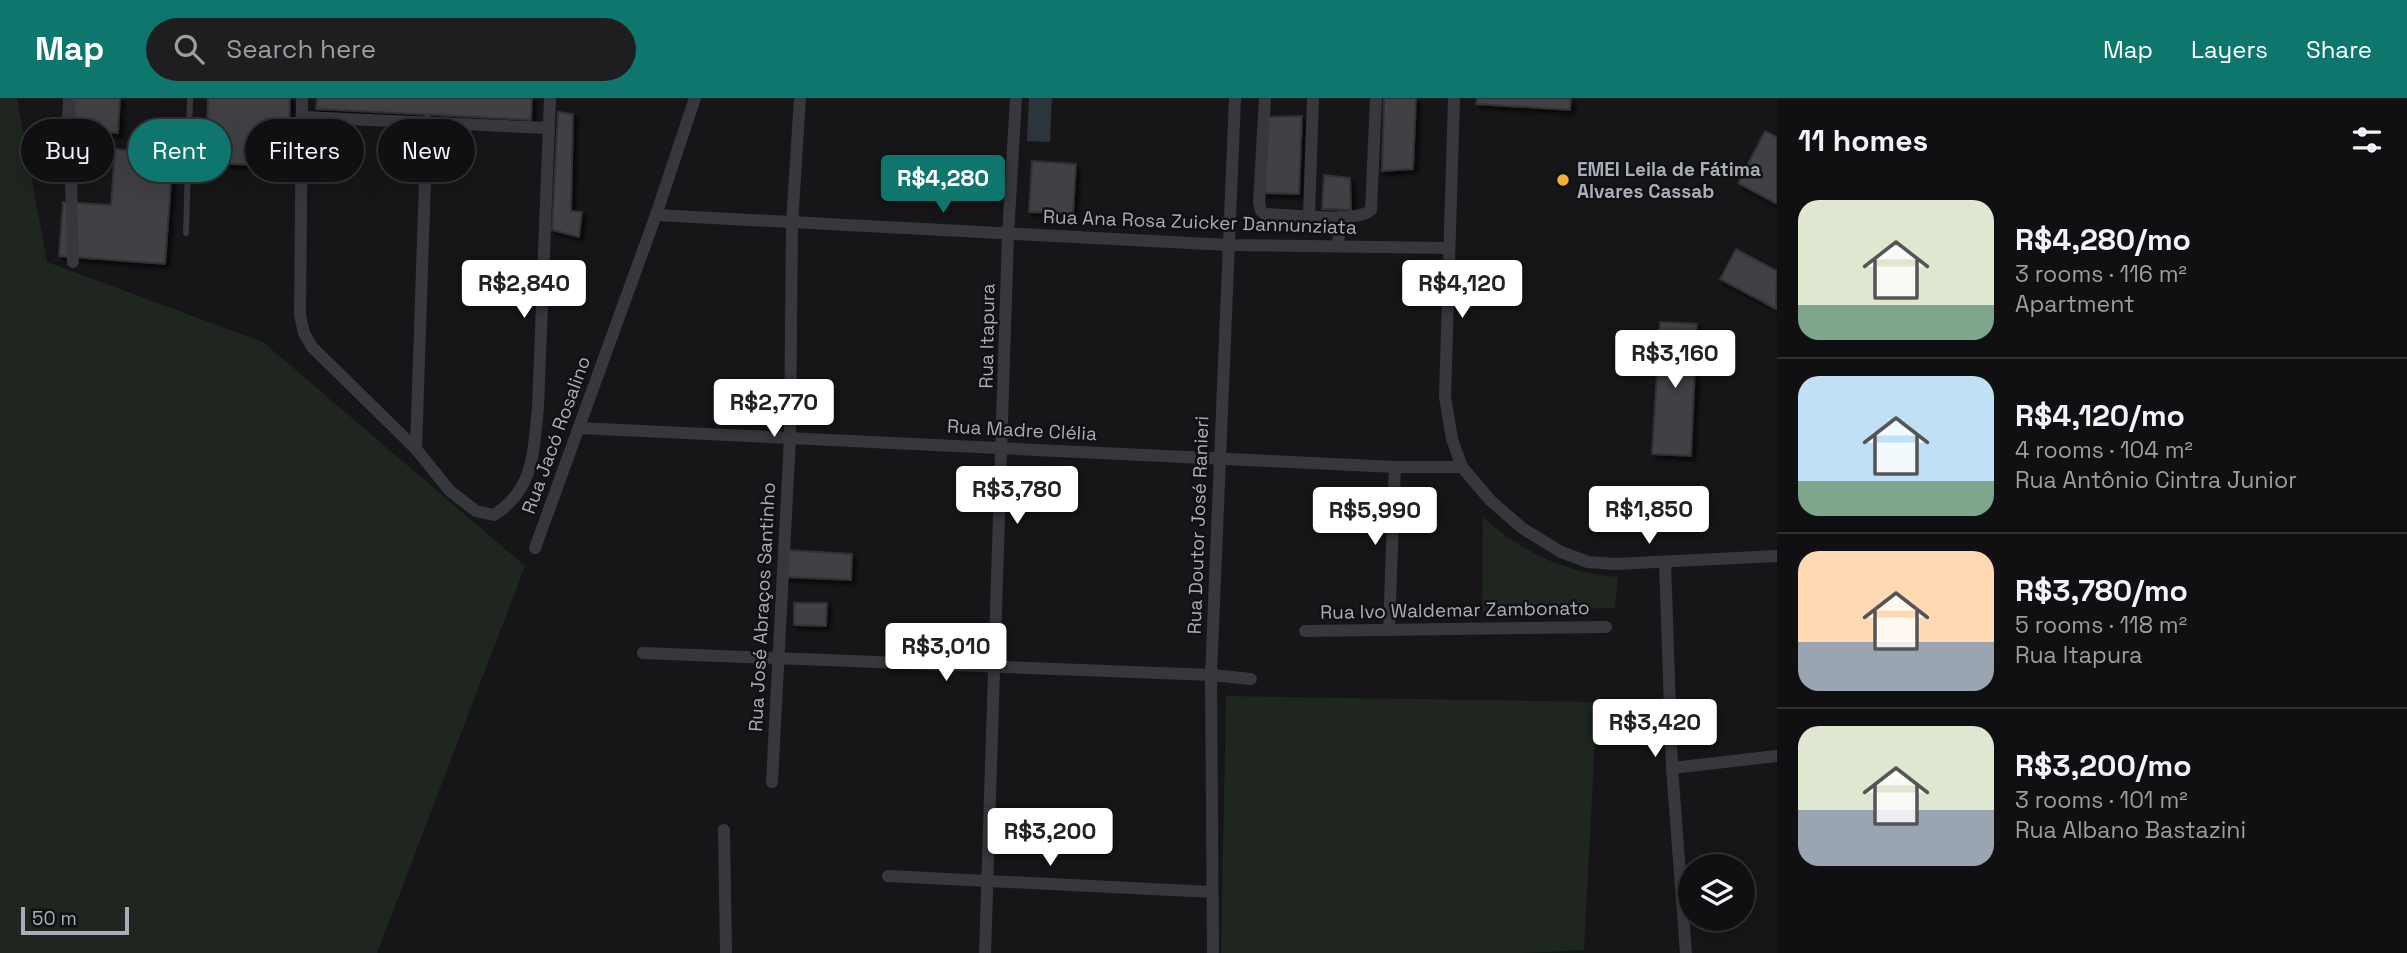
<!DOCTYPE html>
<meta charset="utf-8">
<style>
:root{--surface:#101012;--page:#1e1e20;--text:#f1f3f6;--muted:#9c9d9f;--line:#303032;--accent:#0f766e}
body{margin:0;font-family:"Space Grotesk",sans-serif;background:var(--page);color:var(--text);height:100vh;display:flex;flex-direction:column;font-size:26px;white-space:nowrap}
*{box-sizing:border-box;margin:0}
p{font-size:23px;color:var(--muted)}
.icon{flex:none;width:38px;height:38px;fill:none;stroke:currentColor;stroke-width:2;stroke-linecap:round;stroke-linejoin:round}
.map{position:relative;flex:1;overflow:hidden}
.drawer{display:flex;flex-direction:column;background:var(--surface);width:630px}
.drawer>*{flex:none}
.top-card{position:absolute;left:21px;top:21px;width:665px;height:63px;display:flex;gap:14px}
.controls{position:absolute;left:1678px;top:756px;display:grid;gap:14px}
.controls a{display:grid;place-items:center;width:77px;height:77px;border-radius:50%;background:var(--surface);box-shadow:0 7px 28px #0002,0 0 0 2px var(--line);font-size:35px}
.scale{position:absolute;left:21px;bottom:18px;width:108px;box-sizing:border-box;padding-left:7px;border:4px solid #a8adb8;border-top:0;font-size:19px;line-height:24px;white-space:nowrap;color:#a8adb8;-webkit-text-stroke:5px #111113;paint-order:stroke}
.price{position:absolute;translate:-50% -60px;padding:0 16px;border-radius:7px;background:#fff;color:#222;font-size:23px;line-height:46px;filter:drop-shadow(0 2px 4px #0008)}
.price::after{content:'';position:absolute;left:50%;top:42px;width:21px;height:16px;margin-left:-10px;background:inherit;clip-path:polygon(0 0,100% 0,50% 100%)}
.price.on{background:var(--accent);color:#fff}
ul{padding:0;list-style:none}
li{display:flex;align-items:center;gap:21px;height:175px;padding:0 21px}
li+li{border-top:2px solid var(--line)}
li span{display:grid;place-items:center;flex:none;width:196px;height:140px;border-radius:21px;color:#555}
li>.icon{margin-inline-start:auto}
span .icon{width:84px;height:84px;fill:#fffc;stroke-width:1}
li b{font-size:30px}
h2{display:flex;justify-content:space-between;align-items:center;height:84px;padding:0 21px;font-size:30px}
.pill{padding:0 24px;border-radius:32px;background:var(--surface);box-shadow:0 7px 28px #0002,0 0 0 2px var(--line);font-size:24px;line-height:63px}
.pill.on{background:var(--accent);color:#fff}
header{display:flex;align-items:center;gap:42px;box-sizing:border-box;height:98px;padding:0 35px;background:var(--accent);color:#fff}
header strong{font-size:33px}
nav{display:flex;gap:38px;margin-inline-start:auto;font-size:24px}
.search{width:490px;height:63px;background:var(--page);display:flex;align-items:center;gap:18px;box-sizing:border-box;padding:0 24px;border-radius:38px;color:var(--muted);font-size:26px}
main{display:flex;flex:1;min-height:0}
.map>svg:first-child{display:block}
.green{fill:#1e261f}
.water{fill:#2c353c}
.building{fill:#404145;stroke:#303034;stroke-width:2;filter:url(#shadow)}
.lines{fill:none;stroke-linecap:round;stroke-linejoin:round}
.lane{stroke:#37383d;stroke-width:6}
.street{stroke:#37383d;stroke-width:12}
.poi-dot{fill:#f2b134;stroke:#111113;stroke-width:2.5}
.labels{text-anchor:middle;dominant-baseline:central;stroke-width:5;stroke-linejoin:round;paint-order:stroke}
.poi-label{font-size:19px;font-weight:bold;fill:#a8adb8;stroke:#111113;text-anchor:start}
.street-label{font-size:19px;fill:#a8adb8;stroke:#111113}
</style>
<header>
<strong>Map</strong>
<div class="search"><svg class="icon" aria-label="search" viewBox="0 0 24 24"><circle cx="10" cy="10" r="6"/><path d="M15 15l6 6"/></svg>Search here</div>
<nav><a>Map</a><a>Layers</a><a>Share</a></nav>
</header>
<main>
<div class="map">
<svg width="1777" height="855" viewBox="0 0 1777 855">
<defs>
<filter id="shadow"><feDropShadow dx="4" dy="4" stdDeviation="2" flood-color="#0009"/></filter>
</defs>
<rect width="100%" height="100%" fill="#161618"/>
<g class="green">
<path d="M0,0H17L47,164L263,244L525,468L377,855H0Z"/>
<path d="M1483,419C1520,453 1567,476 1618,479L1615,510L1482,513Z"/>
<path d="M1226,598L1597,604L1584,852L1522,855H1221Z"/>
</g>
<path class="water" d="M1029,0H1052L1050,44L1027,43Z"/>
<g class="building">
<path d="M64,0H120L118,35L62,31Z"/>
<path d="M208,0H290L288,68L206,65Z"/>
<path d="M317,0H532L531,22L316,11Z"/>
<path d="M1384,0H1416L1413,71L1382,73Z"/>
<path d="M1477,0H1571L1570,12L1476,6Z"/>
<path d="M558,14L573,16L571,113L582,114L579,139L552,132Z"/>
<path d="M1302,18L1299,96L1264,95L1268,19Z"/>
<path d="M1765,33L1777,39V106L1738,85Z"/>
<path d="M115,51L173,56L165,166L59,158L63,104L111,107Z"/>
<path d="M1032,63L1076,66L1073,116L1029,114Z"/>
<path d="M1324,77L1350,80L1351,112L1322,111Z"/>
<path d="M1736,151L1777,173L1776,211L1720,181Z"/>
<path d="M1660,224L1697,226L1691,358L1652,356Z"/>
<path d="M786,452L852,456L851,482L784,479Z"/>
<path d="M794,505H827L826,528L794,527Z"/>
</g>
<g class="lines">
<path class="lane" d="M186,135L190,0"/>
<g class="street">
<path d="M69,0L73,164"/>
<path d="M302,0L300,217L304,235L312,249L416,351L450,393L476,413L494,417C535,391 533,353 538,310L550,0"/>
<path d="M1265,0L1259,105L1261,113L1265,116C1288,116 1355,126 1371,112L1376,0"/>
<path d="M1454,0L1445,299L1452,341L1462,369L1490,402L1522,430L1561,454L1588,464L1615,466L1777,458"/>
<path d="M302,19L549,30"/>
<path d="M656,117L1228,147L1449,150"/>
<path d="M1309,117L1313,0"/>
<path d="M1338,148L1340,119"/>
<path d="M579,330L1395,369H1462"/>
<path d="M416,351L427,23"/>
<path d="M535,450L656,117L695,0"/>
<path d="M1665,464L1672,670L1686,855"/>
<path d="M1389,531L1395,369"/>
<path d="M1305,533L1606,529"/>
<path d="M643,555L1211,577L1251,581"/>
<path d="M1672,670L1777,658"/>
<path d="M772,684L790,340L792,126L800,0"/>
<path d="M724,732L726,855"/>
<path d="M888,778L1212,794"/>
<path d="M985,855L1008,137L1016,0"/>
<path d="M1213,855L1211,577L1235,0"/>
</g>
</g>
<circle class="poi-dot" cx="1563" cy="82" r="7"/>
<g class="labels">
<g class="poi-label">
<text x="1577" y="71">EMEI Leila de Fátima<tspan x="1577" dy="22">Alvares Cassab</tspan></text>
</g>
<g class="street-label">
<text transform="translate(1200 124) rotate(2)">Rua Ana Rosa Zuicker Dannunziata</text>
<text transform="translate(987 238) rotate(-89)">Rua Itapura</text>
<text transform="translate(1022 332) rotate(3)">Rua Madre Clélia</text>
<text transform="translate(556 337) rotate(-70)">Rua Jacó Rosalino</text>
<text transform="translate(1198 427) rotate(-88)">Rua Doutor José Ranieri</text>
<text transform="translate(762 509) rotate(-87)">Rua José Abraços Santinho</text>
<text transform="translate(1455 512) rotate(-1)">Rua Ivo Waldemar Zambonato</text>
</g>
</g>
</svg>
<div class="controls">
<a><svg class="icon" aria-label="layers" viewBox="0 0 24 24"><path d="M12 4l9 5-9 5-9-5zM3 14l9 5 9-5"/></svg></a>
</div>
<div class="scale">50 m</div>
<b class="price on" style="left:943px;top:117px">R$4,280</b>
<b class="price" style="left:524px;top:222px">R$2,840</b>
<b class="price" style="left:1462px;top:222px">R$4,120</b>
<b class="price" style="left:1675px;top:292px">R$3,160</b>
<b class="price" style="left:774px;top:341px">R$2,770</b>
<b class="price" style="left:1017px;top:428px">R$3,780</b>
<b class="price" style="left:1649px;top:448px">R$1,850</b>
<b class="price" style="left:1375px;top:449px">R$5,990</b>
<b class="price" style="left:946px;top:585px">R$3,010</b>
<b class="price" style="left:1655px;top:661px">R$3,420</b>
<b class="price" style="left:1050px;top:770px">R$3,200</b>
<div class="top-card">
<a class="pill">Buy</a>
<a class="pill on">Rent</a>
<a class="pill">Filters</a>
<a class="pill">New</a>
</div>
</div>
<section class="drawer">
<h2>11 homes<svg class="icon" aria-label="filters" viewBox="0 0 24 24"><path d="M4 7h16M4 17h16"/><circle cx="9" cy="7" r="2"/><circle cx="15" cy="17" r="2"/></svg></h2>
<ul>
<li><span style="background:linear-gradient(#dfe7d0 75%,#7fa58c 0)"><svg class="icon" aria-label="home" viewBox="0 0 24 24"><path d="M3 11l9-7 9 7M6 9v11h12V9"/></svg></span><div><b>R$4,280/mo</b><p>3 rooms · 116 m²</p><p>Apartment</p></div></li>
<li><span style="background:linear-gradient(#bfe0f5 75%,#7fa58c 0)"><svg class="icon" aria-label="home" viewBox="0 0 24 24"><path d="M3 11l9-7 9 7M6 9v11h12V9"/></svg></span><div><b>R$4,120/mo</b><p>4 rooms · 104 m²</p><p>Rua Antônio Cintra Junior</p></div></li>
<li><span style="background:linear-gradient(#ffd9b3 65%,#9aa5b1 0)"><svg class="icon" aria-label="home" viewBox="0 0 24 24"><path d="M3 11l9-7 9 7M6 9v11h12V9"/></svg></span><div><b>R$3,780/mo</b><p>5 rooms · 118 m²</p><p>Rua Itapura</p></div></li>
<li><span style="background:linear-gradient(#dfe7d0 60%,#9aa5b1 0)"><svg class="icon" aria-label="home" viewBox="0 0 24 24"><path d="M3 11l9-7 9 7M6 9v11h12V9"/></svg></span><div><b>R$3,200/mo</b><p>3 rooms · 101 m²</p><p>Rua Albano Bastazini</p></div></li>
</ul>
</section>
</main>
